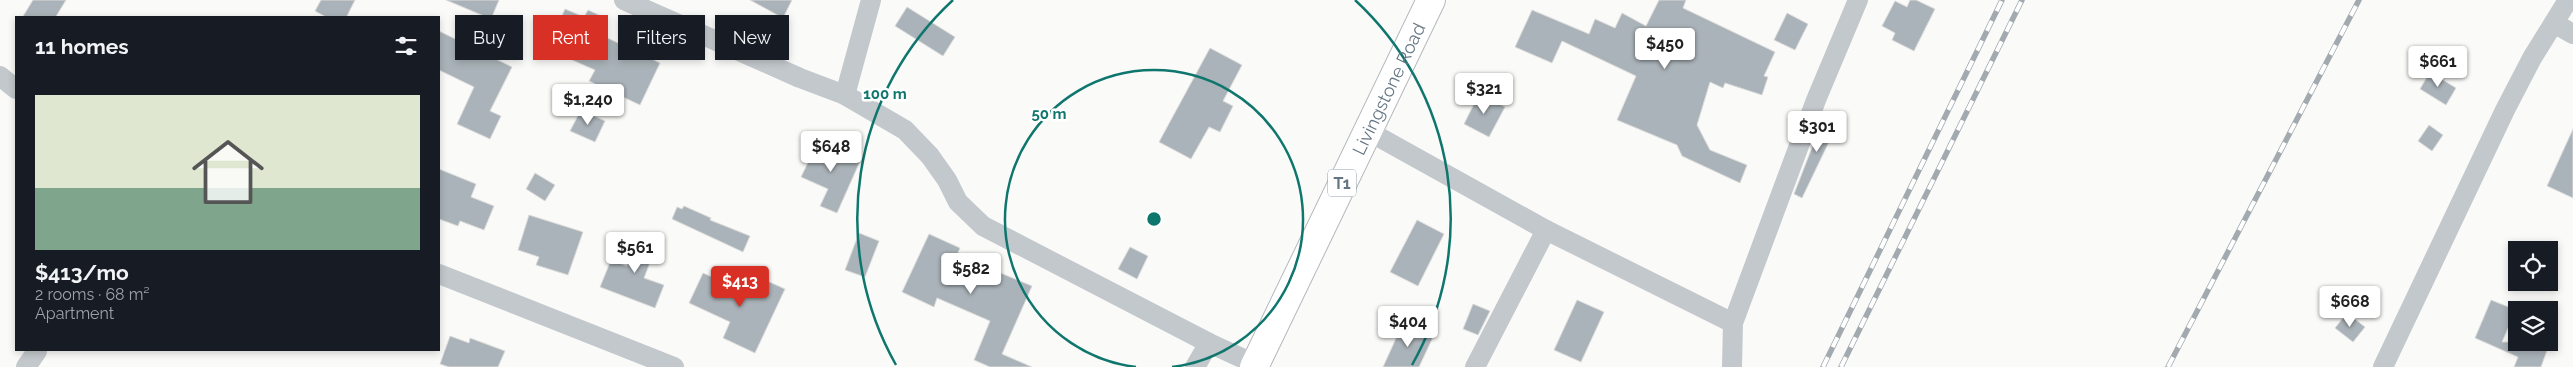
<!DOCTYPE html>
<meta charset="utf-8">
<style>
:root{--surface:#171b24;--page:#20242c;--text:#f1f3f6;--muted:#9ea1a6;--accent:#d93025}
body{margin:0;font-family:Raleway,sans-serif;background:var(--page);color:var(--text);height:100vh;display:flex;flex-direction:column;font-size:19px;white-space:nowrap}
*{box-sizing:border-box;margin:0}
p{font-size:16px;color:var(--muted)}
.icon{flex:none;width:28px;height:28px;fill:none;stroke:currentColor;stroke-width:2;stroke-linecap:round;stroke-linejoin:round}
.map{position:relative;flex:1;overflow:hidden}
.sheet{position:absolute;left:15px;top:16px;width:425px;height:335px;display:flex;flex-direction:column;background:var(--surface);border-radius:0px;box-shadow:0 2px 8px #0003}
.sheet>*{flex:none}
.hud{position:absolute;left:455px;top:15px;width:475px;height:45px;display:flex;gap:10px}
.tools{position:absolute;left:2508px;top:241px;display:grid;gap:10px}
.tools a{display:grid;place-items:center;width:50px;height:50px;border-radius:0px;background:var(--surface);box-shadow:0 2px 8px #0003;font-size:25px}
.price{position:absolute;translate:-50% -42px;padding:0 11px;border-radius:5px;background:#fff;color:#222;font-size:16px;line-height:32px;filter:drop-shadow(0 1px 2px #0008)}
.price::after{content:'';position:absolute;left:50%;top:30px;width:15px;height:11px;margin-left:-8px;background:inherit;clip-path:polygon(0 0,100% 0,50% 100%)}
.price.active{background:var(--accent);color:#fff}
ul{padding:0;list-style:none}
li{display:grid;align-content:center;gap:10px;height:265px;padding:0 20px}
li span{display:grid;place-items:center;height:155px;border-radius:0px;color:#555}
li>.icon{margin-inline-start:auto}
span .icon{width:90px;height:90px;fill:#fffc;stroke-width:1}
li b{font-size:21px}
h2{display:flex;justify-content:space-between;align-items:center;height:60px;padding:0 20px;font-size:21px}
.tag{padding:0 18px;border-radius:0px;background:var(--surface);box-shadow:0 2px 8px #0003;font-size:18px;line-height:45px}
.tag.active{background:var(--accent);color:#fff}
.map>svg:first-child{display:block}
.building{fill:#aab3b9;stroke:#dcdcda}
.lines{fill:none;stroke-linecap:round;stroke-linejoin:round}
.trunk-casing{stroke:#b4b9bd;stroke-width:30}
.minor{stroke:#c3c8cc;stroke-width:20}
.trunk{stroke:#fff;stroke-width:28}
.rail-casing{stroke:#a2aab0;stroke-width:5.5}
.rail{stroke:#fff;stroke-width:4;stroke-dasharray:11;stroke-linecap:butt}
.ring{fill:none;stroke:#0f766e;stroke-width:2.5}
.labels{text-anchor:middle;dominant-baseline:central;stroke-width:5;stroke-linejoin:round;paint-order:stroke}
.shield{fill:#fff;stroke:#939fa8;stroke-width:1}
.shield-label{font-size:16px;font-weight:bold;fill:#657683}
.street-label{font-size:18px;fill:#657683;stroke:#fff}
.centre{fill:#0f766e;stroke:#fff;stroke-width:2.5}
.ring-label{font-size:15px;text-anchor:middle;font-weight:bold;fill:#0f766e;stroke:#fff;stroke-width:5;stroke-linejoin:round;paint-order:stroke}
</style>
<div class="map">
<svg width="2573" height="367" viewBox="0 0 2573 367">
<rect width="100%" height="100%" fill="#fafaf8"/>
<g class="building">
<path d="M33,0H66L55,18H22Z"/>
<path d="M321,0H355L346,18H328L315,11Z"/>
<path d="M446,0H499L491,19Z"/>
<path d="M750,0H792L783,18Z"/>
<path d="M1659,0H1686L1683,8L1775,52L1764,76L1768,77L1762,95L1725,83L1723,88L1710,82L1697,125L1710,150L1747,165L1740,183L1682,156L1677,145L1617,120L1636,76L1562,41L1552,63L1515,47L1532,10L1589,34L1595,19L1615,28L1622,13L1646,26Z"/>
<path d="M1910,0H1916L1935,9L1914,51L1892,40L1895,33L1882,26L1895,1L1907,7Z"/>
<path d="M907,7L955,37L943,56L895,26Z"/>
<path d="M565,9L584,17L588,10L605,18L597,33L660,63L640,105L589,81L595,70L547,49Z"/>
<path d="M1787,13L1808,24L1795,50L1774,40Z"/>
<path d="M439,31L512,67L490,111L501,116L490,139L457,124L474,87L439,70Z"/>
<path d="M1210,48L1242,65L1223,101L1233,106L1220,132L1209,127L1191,159L1159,142Z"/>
<path d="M2430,72L2456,88L2446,105L2420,89Z"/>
<path d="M1479,94L1505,107L1489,137L1464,124Z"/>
<path d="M581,110L605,121L595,142L570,131Z"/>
<path d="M1825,114L1839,121L1802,198L1794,194Z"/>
<path d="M2429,125L2443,135L2432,151L2418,141Z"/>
<path d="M2573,129V198L2547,186Z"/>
<path d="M819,140L861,159L837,213L820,206L828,189L801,177Z"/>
<path d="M439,169L476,184L471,197L494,206L484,230L460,221L458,226L439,219Z"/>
<path d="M535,173L555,185L545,201L526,189Z"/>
<path d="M684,206L711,218L710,220L750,236L743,252L672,219L677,207L682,209Z"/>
<path d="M529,215L583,232L568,275L536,265L539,257L518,250Z"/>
<path d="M1417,220L1444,234L1418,286L1390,272Z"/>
<path d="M640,232L659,239L644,278L664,285L655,308L600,287L611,260L627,266Z"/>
<path d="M859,233L879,241L865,277L845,270Z"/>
<path d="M929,234L960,248L957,255L1032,286L1002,354L1032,367H990L974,360L990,321L937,298L934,307L902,292Z"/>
<path d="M1130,247L1148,256L1137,279L1118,269Z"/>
<path d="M703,273L750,294L758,277L785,289L755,353L723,338L730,322L689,303Z"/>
<path d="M1577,300L1604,312L1581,362L1554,350Z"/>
<path d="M2491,300L2516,310L2502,342H2550L2541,367H2514L2518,357L2475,338Z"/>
<path d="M1473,304L1490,311L1478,335L1463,329Z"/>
<path d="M2347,313L2365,327L2353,342L2335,328Z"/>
<path d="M1403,323L1433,337L1419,367H1383Z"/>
<path d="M450,336L469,343L470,338L505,351L498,367H449L440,364Z"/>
</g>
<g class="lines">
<defs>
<g id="trunk">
<path id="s1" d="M1254,367L1431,0"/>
</g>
</defs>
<use href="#trunk" class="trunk-casing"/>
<g class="minor">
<path d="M624,0L800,78L845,95L905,130L930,156L947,180L958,202L983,226L1209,343L1255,364"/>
<path d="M2554,23L2573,34"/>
<path d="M0,76L16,89"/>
<path d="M845,95L871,0"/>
<path d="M1368,131L1546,230L1733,323"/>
<path d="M439,274L674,367"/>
<path d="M26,367L37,351"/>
<path d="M1195,367L1209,343"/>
<path d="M1475,367L1546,230"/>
<path d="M1732,367L1733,323L1816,100L1858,0"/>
<path d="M2383,367L2505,110L2532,58L2568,0"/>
</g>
<use href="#trunk" class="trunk"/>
<defs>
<g id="rail">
<path d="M1823,367L2002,0"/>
<path d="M1841,367L2022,0"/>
<path d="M2168,367L2359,0"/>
</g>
</defs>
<use href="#rail" class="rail-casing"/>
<use href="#rail" class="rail"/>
</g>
<g class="ring">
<path d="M1136 367A149 149 0 1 1 1172 367"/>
<path d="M896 365A297 297 0 0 1 953 0M1355 0A297 297 0 0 1 1412 365"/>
</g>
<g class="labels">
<rect class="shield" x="1328" y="169.5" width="28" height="27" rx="4"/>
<g class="shield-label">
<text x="1342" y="183">T1</text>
</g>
<g class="street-label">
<text stroke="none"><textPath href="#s1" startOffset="309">Livingstone Road</textPath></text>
</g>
</g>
<circle cx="1154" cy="219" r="8" class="centre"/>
<g class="ring-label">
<text x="885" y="99">100 m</text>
<text x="1049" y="119">50 m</text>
</g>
</svg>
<div class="tools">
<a><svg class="icon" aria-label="locate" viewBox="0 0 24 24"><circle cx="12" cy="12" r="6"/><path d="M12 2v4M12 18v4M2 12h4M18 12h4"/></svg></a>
<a><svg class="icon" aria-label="layers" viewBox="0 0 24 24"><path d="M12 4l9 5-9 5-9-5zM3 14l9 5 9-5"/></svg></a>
</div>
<b class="price" style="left:1665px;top:70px">$450</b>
<b class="price" style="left:2438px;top:88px">$661</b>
<b class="price" style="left:1484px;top:115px">$321</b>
<b class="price" style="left:588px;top:126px">$1,240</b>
<b class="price" style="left:1817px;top:153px">$301</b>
<b class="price" style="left:831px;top:173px">$648</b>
<b class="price" style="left:635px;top:274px">$561</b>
<b class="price" style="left:971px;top:295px">$582</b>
<b class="price active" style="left:740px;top:308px">$413</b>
<b class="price" style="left:2350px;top:328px">$668</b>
<b class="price" style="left:1408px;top:348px">$404</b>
<div class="hud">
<a class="tag">Buy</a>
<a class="tag active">Rent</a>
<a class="tag">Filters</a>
<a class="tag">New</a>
</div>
<section class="sheet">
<h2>11 homes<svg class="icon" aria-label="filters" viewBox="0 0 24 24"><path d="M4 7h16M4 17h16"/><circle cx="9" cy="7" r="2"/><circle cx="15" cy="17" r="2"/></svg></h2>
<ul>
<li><span style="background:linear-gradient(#dfe7d0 60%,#7fa58c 0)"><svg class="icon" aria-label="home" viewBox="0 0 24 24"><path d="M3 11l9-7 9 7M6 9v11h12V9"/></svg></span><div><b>$413/mo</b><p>2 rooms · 68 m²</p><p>Apartment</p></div></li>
</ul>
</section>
</div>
